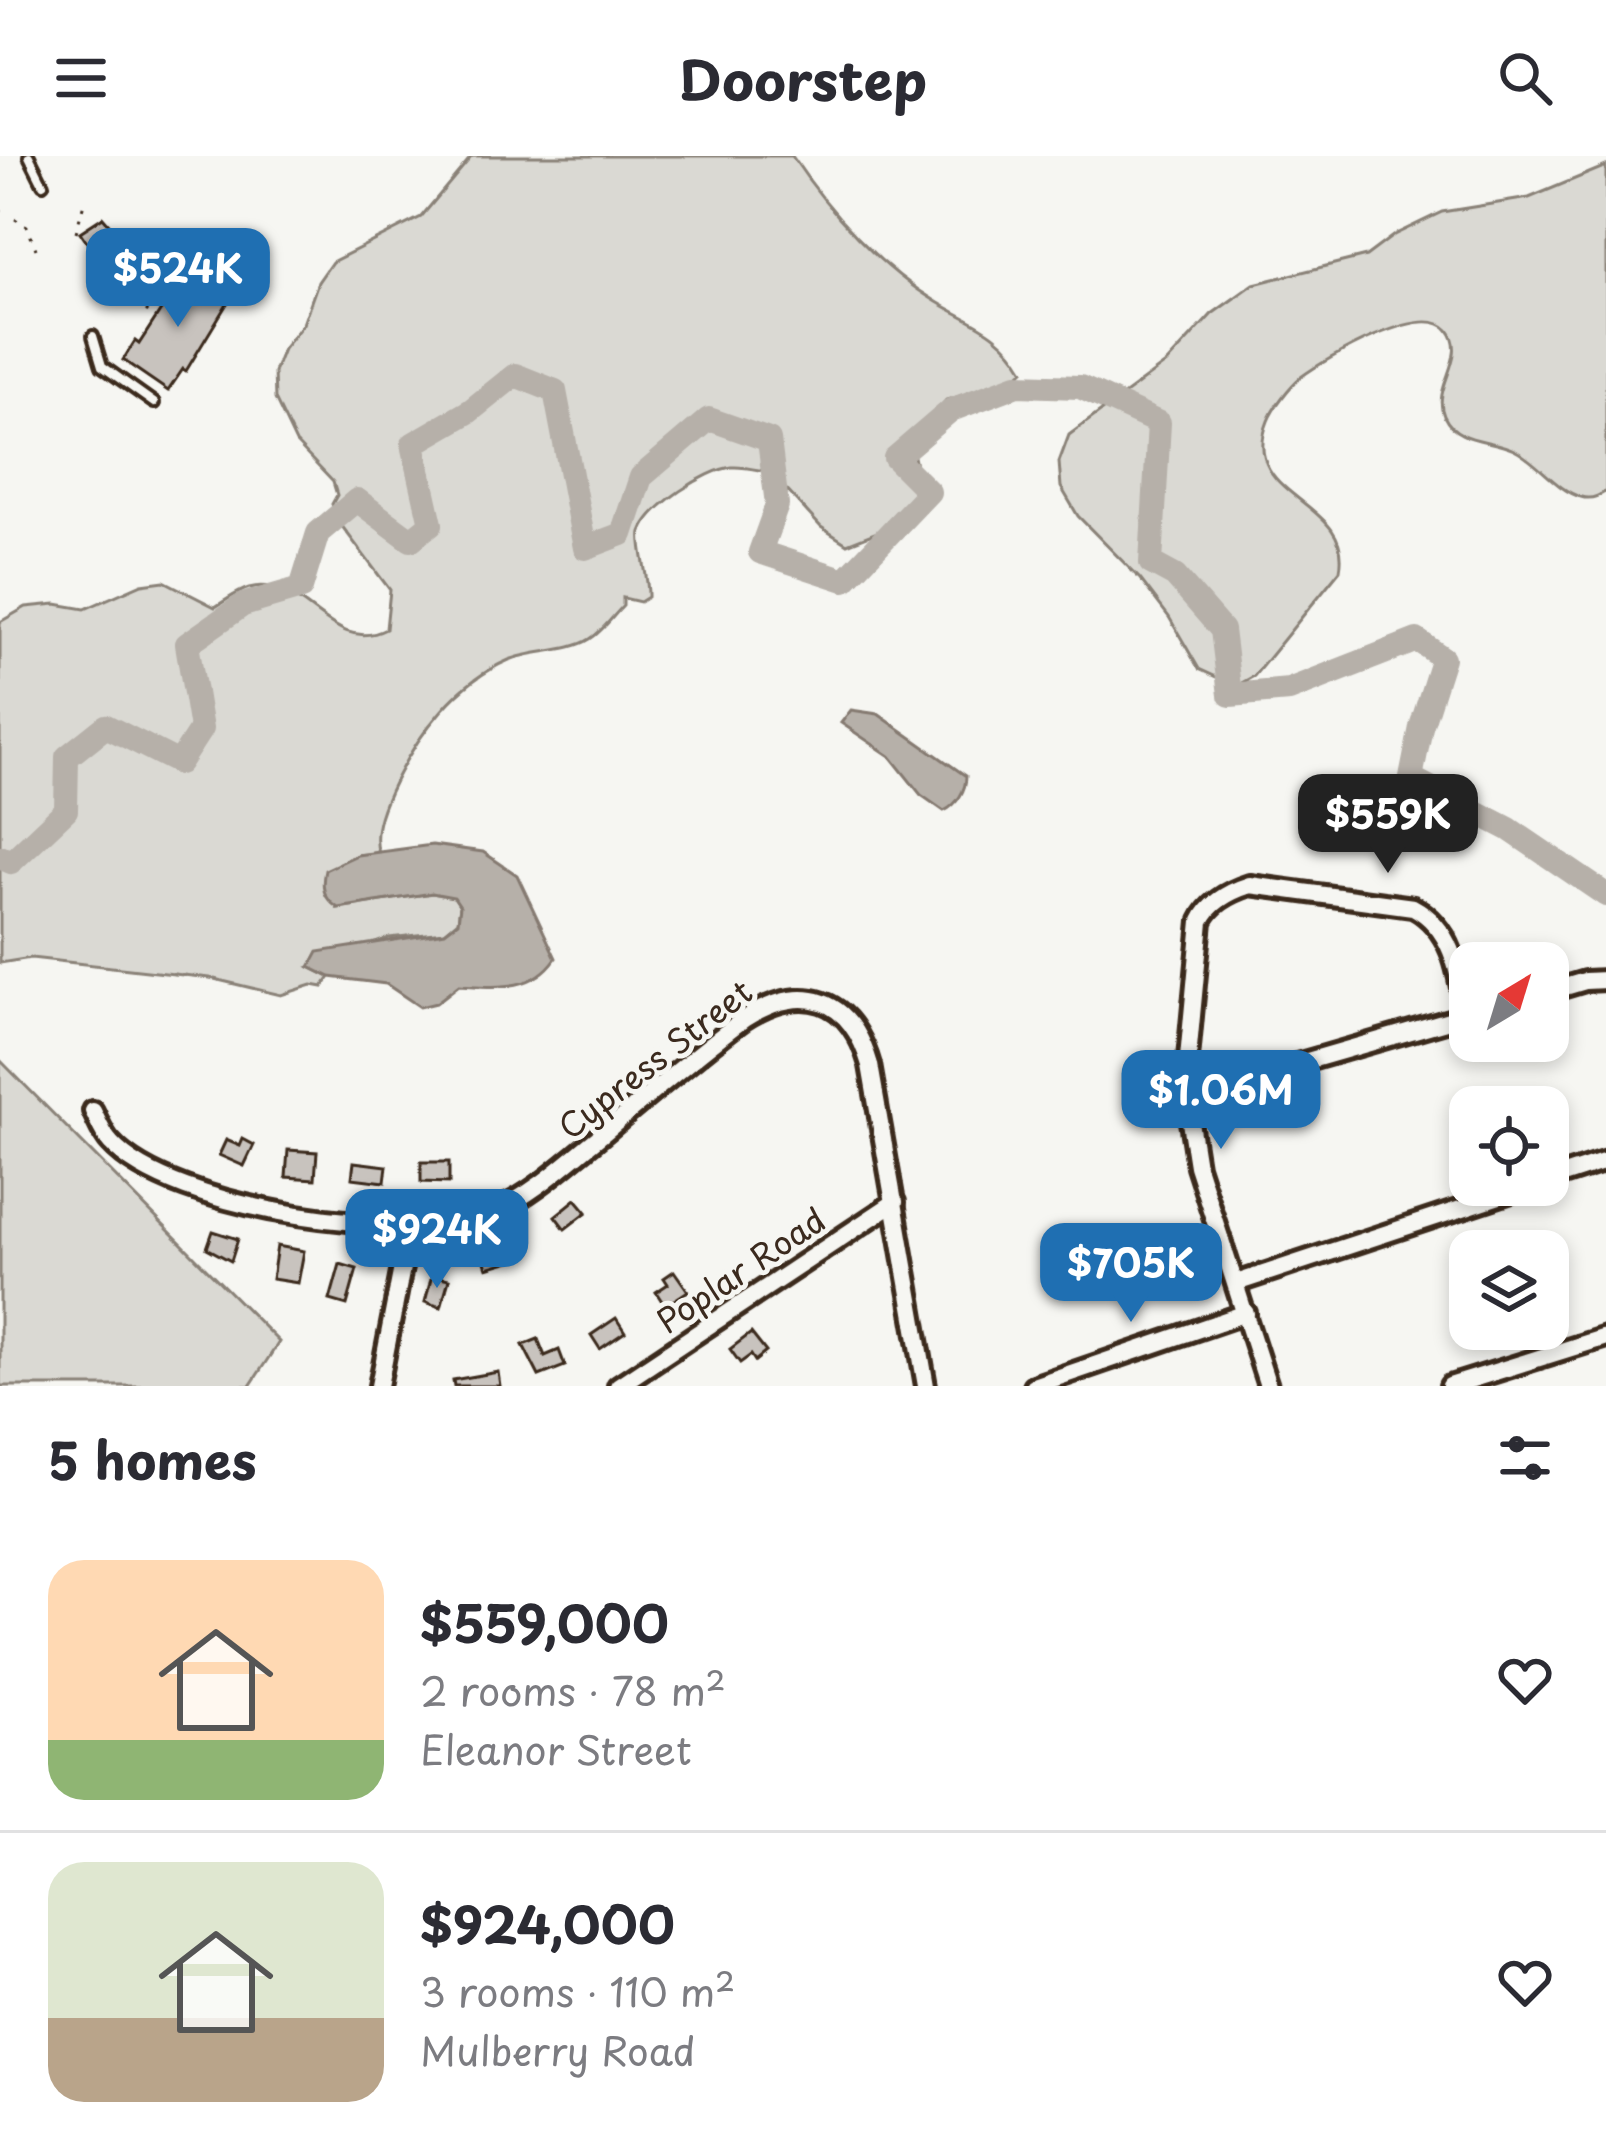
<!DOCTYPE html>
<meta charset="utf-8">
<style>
:root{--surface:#fff;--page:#f2f2f3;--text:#2b2b33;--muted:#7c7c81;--line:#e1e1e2;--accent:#1f6fb2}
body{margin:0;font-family:"Playpen Sans",sans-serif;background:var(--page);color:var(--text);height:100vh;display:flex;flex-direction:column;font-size:45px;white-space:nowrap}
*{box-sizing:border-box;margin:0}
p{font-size:39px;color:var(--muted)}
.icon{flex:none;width:66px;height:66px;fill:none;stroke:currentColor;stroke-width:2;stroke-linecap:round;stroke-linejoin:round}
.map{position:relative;height:1230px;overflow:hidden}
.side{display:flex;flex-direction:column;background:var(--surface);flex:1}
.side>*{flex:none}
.needle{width:78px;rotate:38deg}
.buttons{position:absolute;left:1449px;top:786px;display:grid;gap:24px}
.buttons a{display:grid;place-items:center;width:120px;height:120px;border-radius:24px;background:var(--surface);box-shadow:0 6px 18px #0003;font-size:60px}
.price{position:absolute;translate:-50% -102px;padding:0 27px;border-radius:24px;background:var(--accent);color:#fff;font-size:39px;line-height:78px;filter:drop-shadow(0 3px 6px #0008)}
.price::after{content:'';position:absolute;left:50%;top:72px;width:36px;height:27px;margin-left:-18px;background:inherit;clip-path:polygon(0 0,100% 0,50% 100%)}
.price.on{background:#222;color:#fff}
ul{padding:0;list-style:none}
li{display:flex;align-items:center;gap:36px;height:300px;padding:0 48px}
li+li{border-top:3px solid var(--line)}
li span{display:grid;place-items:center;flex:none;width:336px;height:240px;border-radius:36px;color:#555}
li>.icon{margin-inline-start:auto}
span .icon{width:144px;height:144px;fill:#fffc;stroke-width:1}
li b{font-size:51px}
h2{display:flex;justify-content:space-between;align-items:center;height:144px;padding:0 48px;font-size:51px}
header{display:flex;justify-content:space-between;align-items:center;height:156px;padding:0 48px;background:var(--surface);font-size:54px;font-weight:700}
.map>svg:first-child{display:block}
.green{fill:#dad9d3;stroke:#8a8278;stroke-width:3}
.water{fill:#b6b0a9;stroke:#857a71;stroke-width:3}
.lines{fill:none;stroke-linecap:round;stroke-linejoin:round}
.river{stroke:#b6b0a9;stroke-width:24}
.building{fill:#c8c3be;stroke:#3b2a1e;stroke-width:3}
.service-casing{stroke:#3b2a1e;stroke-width:16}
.minor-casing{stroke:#3b2a1e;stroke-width:26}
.path{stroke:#3b2a1e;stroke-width:3;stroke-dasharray:3 9;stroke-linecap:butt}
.service{stroke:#f6f6f2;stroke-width:8}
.minor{stroke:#f6f6f2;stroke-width:16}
.labels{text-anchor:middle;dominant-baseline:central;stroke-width:10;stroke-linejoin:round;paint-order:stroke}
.street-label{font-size:33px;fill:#3b2a1e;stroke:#f6f6f2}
</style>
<header><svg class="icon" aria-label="menu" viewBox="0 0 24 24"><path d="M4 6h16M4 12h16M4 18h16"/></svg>Doorstep<svg class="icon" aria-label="search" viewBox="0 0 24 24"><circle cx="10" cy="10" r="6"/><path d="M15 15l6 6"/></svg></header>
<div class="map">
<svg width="1606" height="1230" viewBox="0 0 1606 1230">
<rect width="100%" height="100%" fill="#f6f6f2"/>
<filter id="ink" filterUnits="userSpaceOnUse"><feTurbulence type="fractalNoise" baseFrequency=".00833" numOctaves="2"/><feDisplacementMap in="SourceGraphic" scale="24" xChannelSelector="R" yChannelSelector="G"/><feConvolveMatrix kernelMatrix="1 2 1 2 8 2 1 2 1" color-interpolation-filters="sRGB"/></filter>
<g filter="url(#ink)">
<g class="green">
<path d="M472,0H792C829,55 880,112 937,146C972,167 1002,175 1024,214L1012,225L946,244L915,280L913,296L924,346L913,362L847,388L821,371L770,316C758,314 743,310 732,311C706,314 650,350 641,376C638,387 649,424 648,441L640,446L623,442V450C613,460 602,476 590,483C570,496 533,494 509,504C457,526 419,577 395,625C385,645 371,676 379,697L357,699L338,752L432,737L454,741L460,750L458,765L445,776L389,782L310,811L330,821L323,831L312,829L281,839L210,822L31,802L0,807V466L26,451L56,448L85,453L142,428L164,425L215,451C225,445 238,435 249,432C303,417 331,501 386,473L390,434L341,369L332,348L337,339L333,326L296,287L275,243L274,216L283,193L303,168L318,126L332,106L421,61Z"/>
<path d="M1606,10V335C1598,341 1590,344 1581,341C1557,335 1537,305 1514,294C1490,282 1457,288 1444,260C1431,231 1469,200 1448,174C1424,145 1325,203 1301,221C1290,230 1273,252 1268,265C1237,343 1354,343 1340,414L1254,520L1236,530L1199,513L1169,461L1140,423L1078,360L1061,331L1059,306L1069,279L1167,207L1212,158L1254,128L1366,100L1394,79L1442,56L1529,42Z"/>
<path d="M0,904L279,1186L250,1230H0Z"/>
</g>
<g class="water">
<path d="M851,554L878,558L966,620C966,634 957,649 944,655L921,639L890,600L841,567Z"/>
<path d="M432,689L483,696L517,719L556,802C533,836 496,831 459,829L436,847L420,851L386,828L330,821L310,811L318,796L445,776L458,766L460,750L454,741L432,737L338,752C323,742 321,731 325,714L357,699Z"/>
</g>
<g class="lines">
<path class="river" d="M0,701L11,706L66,654L67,601L106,570L179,607L201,573L187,488L243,449L301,432L318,377L357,344L411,384L431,368L413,288L470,255L515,219L555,235L585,392L622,378L641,321L709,263L769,284L777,349L760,396L845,424L929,336L895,302L951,254L1017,229L1080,231L1159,267L1151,407L1175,420L1222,474L1230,539L1289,534L1417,484L1443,502L1421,571L1411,622L1509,673L1606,739"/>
</g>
<g class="building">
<path d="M103,61L121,82L118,84L124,94L102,109L80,76Z"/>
<path d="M185,110L231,141L186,215L183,213L168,235L123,204L135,185L139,188L176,131L173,129Z"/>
<path d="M243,983L254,989L244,1010L219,999L226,984L240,990Z"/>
<path d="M288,994L317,996L315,1023L286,1021Z"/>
<path d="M354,1006L387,1010L385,1026L352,1022Z"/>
<path d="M421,1006H449V1027L421,1026Z"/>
<path d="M576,1043L587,1056L565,1073L555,1060Z"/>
<path d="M213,1075L238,1083L231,1105L207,1092Z"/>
<path d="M509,1086L514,1104L487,1112L481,1094Z"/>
<path d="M277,1090L304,1095L298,1127L272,1123Z"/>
<path d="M340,1108L357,1113L347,1149L330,1144Z"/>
<path d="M674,1115L688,1135L665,1150L656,1136L668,1128L664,1122Z"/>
<path d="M432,1119L449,1123L441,1151L425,1146Z"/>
<path d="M616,1162L625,1176L600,1193L591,1179Z"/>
<path d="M751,1177L766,1196L755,1205L751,1199L740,1207L730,1193Z"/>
<path d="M538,1183L545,1200L559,1194L565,1210L539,1220L523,1189Z"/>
<path d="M498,1216L500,1230H454L453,1224Z"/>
</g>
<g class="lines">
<defs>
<g id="service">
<path d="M29,0L43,28"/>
<path d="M156,91L180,96L237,130"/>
<path d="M93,180L102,210L154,247"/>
</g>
<g id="minor">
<path d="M1548,836L1585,825L1606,824"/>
<path d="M1185,934L1217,931L1470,858"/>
<path d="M93,955C98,965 103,979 111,987C172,1055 415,1088 497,1054C533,1038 564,1009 594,985C644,944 692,901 744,863C803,826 850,840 870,909L926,1230"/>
<path d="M1548,1024L1606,1005"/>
<path d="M1236,1127L1533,1029"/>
<path d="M379,1230L411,1065"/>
<path d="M618,1230L895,1046"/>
<path d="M1033,1230L1246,1157"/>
<path d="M1268,1230L1197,1010L1185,934L1201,765C1210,746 1231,735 1250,729L1413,751C1453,772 1459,818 1466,859"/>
<path d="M1450,1230L1606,1181"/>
</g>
</defs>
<use href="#service" class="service-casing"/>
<use href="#minor" class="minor-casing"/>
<g class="path">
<path d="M0,54L2,55"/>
<path d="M15,63L27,70L36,93"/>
<path d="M76,76L85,43"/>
<path d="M98,113L135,146"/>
<path d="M146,154L152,159"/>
</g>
<use href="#service" class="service"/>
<use href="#minor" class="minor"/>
</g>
</g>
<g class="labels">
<g class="street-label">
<text transform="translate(654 902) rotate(-38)">Cypress Street</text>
<text transform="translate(740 1113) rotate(-34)">Poplar Road</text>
</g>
</g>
</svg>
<div class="buttons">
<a><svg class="needle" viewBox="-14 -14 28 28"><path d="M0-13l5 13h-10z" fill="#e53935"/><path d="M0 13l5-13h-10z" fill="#7c7c81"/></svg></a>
<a><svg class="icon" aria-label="locate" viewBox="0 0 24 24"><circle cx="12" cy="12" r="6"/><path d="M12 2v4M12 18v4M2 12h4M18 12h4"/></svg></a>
<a><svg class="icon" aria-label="layers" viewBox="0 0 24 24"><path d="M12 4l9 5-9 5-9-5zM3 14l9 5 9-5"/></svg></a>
</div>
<b class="price" style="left:178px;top:174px">$524K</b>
<b class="price on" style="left:1388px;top:720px">$559K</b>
<b class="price" style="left:1221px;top:996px">$1.06M</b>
<b class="price" style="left:437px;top:1135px">$924K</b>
<b class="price" style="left:1131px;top:1169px">$705K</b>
</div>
<section class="side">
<h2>5 homes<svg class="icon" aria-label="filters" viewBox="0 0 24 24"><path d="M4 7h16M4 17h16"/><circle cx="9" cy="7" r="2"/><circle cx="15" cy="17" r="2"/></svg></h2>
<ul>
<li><span style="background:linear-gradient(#ffd9b3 75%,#8fb573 0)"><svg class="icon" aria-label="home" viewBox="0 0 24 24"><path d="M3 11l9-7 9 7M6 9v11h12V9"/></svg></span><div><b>$559,000</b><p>2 rooms · 78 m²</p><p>Eleanor Street</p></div><svg class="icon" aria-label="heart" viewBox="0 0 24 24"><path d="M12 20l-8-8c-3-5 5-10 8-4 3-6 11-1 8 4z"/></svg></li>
<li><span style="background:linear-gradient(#dfe7d0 65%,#b9a48a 0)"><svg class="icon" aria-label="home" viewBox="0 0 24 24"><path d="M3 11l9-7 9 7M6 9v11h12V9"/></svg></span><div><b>$924,000</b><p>3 rooms · 110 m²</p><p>Mulberry Road</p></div><svg class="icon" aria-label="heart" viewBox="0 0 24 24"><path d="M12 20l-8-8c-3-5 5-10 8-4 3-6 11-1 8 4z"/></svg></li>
</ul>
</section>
